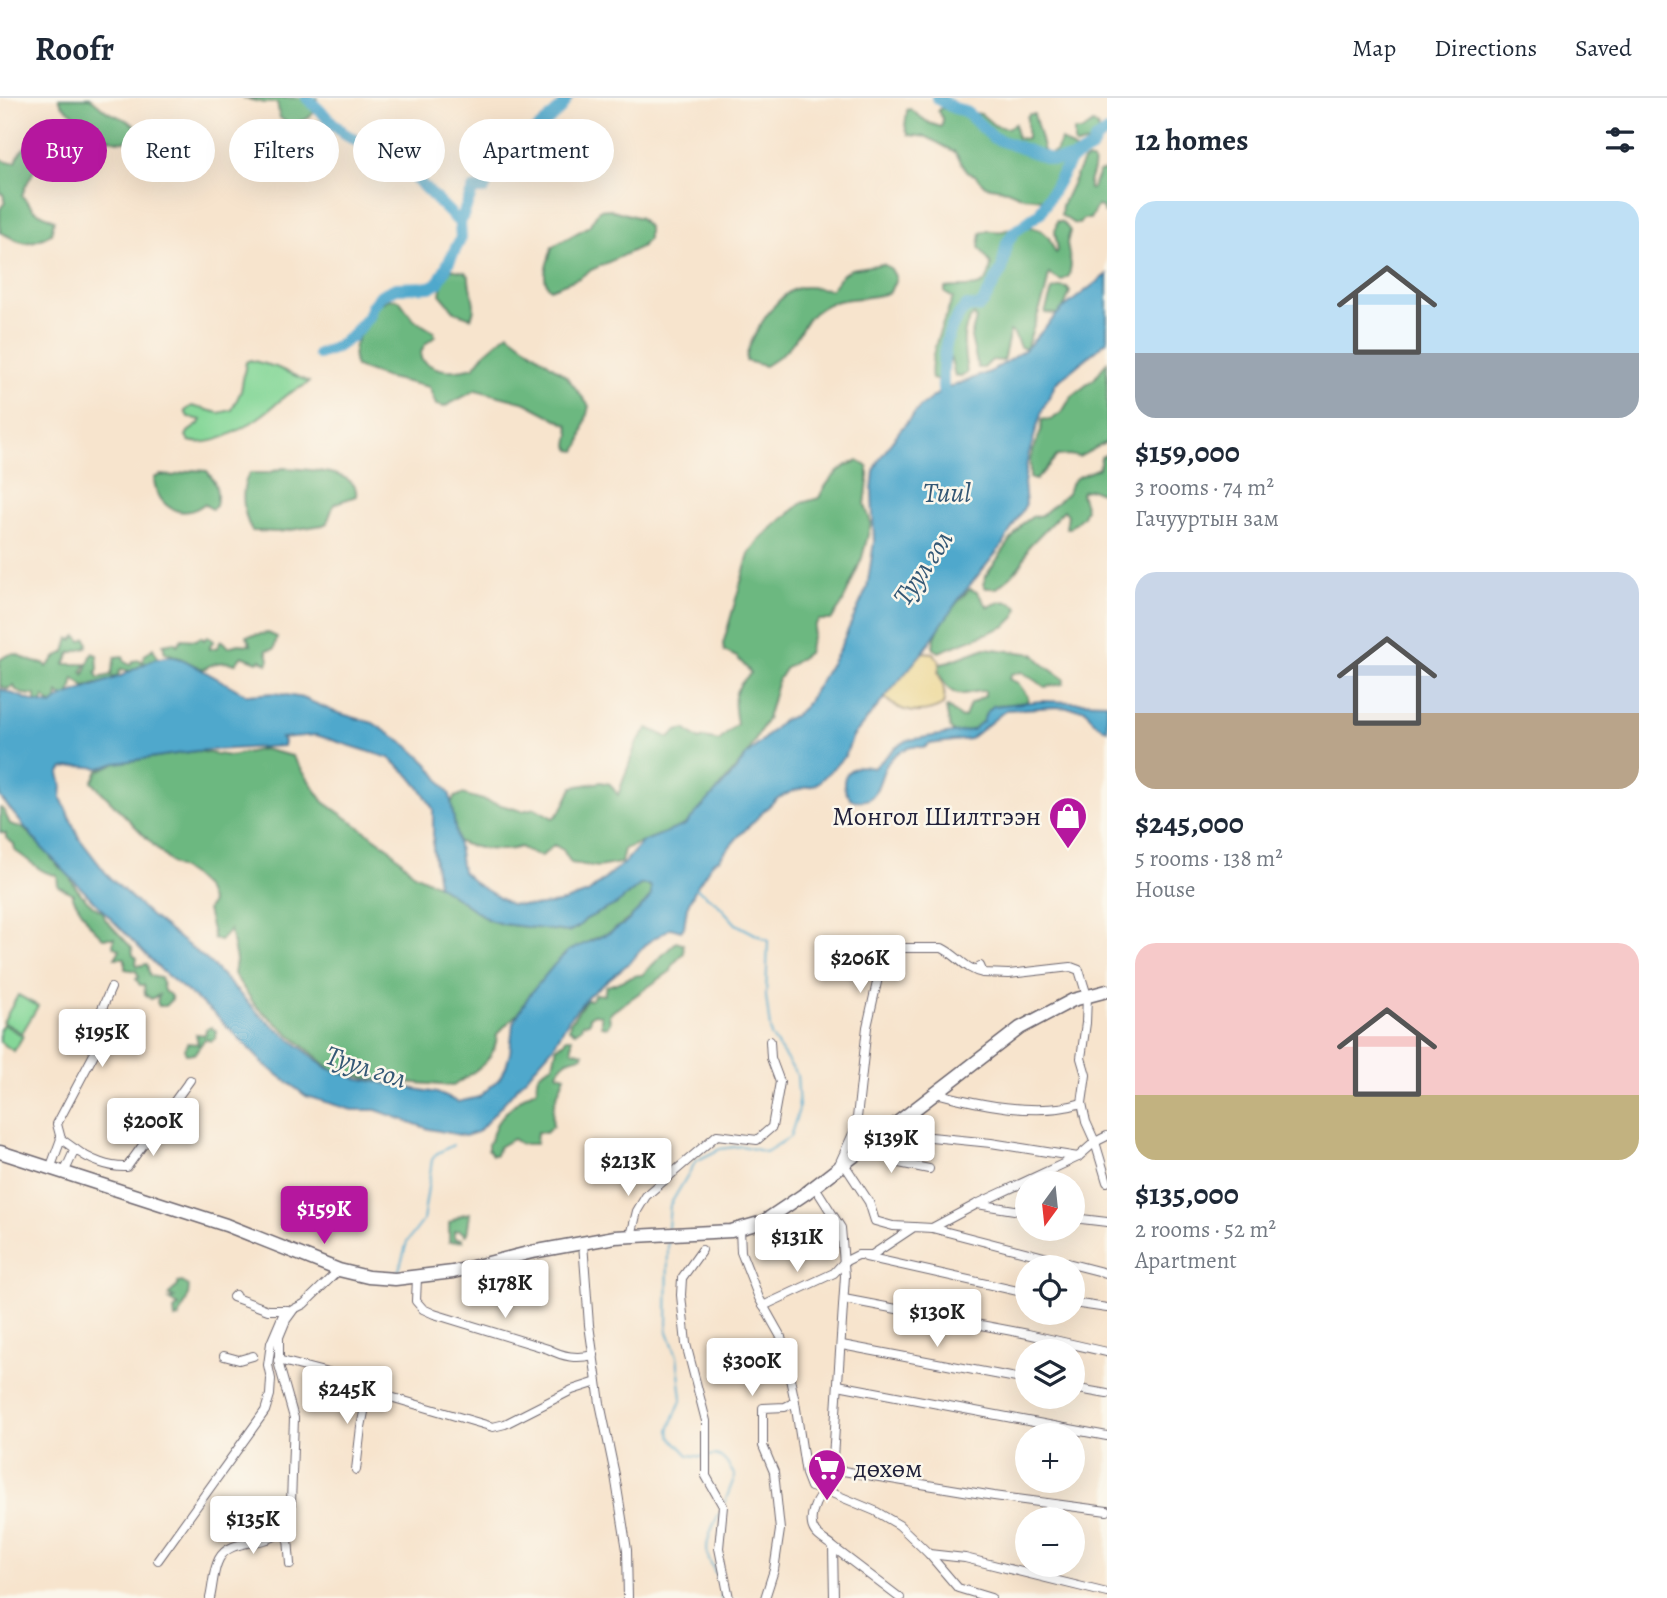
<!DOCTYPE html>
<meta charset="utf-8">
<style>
:root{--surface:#fff;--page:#f6f6f7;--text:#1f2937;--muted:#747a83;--line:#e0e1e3;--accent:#b5179e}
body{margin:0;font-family:Alegreya,serif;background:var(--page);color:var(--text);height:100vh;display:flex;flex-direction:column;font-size:26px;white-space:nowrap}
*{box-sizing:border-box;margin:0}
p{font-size:23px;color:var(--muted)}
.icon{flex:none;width:38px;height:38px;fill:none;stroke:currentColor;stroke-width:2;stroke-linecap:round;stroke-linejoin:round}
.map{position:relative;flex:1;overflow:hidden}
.panel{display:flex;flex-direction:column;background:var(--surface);width:560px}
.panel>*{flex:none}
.guide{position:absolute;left:21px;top:21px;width:665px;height:63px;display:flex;gap:14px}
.needle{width:46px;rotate:195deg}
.fabs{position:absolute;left:1015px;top:1073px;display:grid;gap:14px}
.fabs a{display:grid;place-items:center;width:70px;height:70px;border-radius:50%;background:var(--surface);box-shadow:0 7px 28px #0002;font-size:35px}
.price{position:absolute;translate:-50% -60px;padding:0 16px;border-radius:7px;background:#fff;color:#222;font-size:23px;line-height:46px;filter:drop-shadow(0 2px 4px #0008)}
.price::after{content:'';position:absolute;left:50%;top:42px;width:21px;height:16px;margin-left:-10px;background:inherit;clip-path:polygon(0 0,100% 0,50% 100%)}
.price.selected{background:var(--accent);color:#fff}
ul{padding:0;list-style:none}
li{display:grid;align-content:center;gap:14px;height:371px;padding:0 28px}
li span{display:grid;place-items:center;height:217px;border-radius:21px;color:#555}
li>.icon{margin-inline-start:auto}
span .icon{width:126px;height:126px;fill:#fffc;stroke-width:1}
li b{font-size:30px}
h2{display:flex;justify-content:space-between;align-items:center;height:84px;padding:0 28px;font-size:30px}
.pill{padding:0 24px;border-radius:32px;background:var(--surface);box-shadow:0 7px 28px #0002;font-size:24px;line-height:63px}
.pill.selected{background:var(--accent);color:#fff}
header{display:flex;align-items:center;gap:42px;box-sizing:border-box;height:98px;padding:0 35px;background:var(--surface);border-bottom:2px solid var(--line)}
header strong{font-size:33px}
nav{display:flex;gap:38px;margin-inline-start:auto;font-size:24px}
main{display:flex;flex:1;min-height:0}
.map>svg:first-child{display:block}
.green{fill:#85d798;stroke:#547c6a;stroke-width:2}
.forest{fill:#6cb880;stroke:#476d5e;stroke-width:2}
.sand{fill:#eeda9e;stroke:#887e6c;stroke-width:2}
.water{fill:#4fa8cc;stroke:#386584;stroke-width:2;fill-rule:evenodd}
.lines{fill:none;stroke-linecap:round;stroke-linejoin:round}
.stream{stroke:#4fa8cc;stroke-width:2}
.river{stroke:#4fa8cc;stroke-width:12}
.minor-casing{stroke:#6d666e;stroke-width:10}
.secondary-casing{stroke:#6d666e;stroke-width:15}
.minor{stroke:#fff;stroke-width:8}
.secondary{stroke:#fff;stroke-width:12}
.labels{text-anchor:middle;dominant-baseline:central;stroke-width:5;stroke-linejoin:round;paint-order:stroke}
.poi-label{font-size:26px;fill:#22223b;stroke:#fbf7ec;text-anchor:end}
.water-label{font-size:28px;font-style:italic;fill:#345875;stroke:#fbf7ec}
</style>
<header>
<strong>Roofr</strong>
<nav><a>Map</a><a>Directions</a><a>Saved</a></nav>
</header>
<main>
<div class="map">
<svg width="1107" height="1500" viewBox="0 0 1107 1500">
<rect width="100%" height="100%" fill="#fbf7ec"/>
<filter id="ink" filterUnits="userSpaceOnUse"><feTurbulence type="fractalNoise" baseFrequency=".0143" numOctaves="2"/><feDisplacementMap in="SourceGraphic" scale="14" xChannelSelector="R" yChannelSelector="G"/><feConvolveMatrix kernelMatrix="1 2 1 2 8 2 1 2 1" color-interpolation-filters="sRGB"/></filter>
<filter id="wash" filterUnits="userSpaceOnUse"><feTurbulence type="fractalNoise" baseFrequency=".00686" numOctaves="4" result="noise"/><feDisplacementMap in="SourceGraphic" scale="28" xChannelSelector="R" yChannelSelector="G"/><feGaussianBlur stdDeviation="1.57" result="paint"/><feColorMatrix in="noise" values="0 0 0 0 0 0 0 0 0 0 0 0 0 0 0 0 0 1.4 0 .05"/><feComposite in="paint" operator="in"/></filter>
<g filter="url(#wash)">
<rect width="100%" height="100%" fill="#f7e4cd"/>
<g class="green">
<path d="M250,262L276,269L309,284C302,291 292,292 285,298C265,317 219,352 189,343L186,338L188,334L199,326L201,322L188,319L185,313L192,308L219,315L232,312L241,293L246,264Z"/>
<path d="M18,897L38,908L22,935L3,924Z"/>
<path d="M3,926L23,938L14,953L0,944V931Z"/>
</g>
<g class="forest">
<path d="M59,0H90C97,4 102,11 108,14C120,20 129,21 138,31L136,40C108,53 84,23 62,7Z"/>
<path d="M243,0H317C317,20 306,22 289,26L280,20L277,5H264Z"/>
<path d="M941,10L981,16L994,27L1001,29L1007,30L1015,26L1017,40L1027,41V19L1029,16H1034L1044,53L1049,56L1056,54L1061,42L1076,53C1064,68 1056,85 1044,101L1023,99L1007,92L985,88L975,77L968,75L955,54L927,39L909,37C902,27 907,23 907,12L910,11L929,25L941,29L943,22L938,13Z"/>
<path d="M1093,25L1098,29V36L1089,45L1076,48L1074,46V33H1082Z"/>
<path d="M27,47L35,48L40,53C40,70 26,81 22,98L34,112L54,122L51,136C27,149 23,146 0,134V111L5,104L3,96L0,95V60L7,64H16L20,54Z"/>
<path d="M1088,61L1093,63C1096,73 1087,81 1089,91H1092L1099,74L1107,72V115H1104L1102,109L1097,108L1090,121H1083L1079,126L1073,125L1061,117L1062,107L1083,63Z"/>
<path d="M609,111L640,120L648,129V141L641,149L589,173L579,180L550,191C539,177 549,164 552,149L589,128L599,112Z"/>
<path d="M1057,123L1063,124L1070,133L1067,145L1071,167L1069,178L1061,183L1049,176L1045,196L1026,251L1020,249L1014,236L1010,233L1003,263L992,262L984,270H978L971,239L976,221L974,217C958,231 965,257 967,275L961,279L955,278L951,261L939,283L932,281C928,257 944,223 953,200L945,195V190C966,186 989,198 991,166L979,149L981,135C989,130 994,135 1003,133C1018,128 1037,124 1049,140C1052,145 1053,151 1056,155L1058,153L1055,134Z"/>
<path d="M883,166L891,171L896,180L890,194C870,203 842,197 821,210C806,219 803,230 794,243C787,253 775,262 765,268L746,263C746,243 778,194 798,190C807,187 821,191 831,191L843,176L851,171Z"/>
<path d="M451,171L465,174L469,178C468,194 479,204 471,220L455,214L440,196L442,185Z"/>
<path d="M1061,189L1067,190L1070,194L1064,209L1057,216L1045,215L1052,192Z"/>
<path d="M389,201L399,202L413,221L434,234L435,239C426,245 420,249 421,261C437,275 454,274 474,269L486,254L508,235L567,279L589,308L580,346L576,353L571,352L568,347L570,336L568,327L526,305L476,292L444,309L436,307L429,289L384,279L356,269C346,246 368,229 375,208Z"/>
<path d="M1107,264V344L1079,359L1069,357L1057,358L1036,382L1030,380V361L1041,333L1042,321L1051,322L1062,314L1071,299L1094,281Z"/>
<path d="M1107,356V398L1092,391L1082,393L1081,396L1086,411L1083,418L1070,430H1066L1068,417L1064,412L1029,448L1022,465L1012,477L997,490H986L984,487L985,479L1022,426L1032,419L1042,417L1068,395L1071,386L1076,380L1099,370L1101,359Z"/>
<path d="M858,363L868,369V383L865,407L871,425L862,460L842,506L831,522H819L815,527L808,555L785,571L778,582L767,621L747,657L699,714L685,727L624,751L621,765L598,769L571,765L563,752L554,747L542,758L535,757L520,749C504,755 473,751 457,743L451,705L455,699L462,696L522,713L535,710L553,720C563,714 567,699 573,689L601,684L610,686L618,697L637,644L648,630L669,640L677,633L685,631L699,642L704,640L719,643L737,626C733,601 731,593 751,575L737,559L724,553L723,546L749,456L759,442L780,423L802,405L819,400C826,384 841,367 858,363Z"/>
<path d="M283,370C302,371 361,372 356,398L334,406L327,425L323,427L278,434L252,433C243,418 239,389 250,375H268Z"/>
<path d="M193,372L207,373C216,384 219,394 216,408L212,411L204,406C180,425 155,406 154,380L161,377L173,378Z"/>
<path d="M970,491L977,494L988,509C998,504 1010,499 1018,510L1015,519L1006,528L939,554L934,551L933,547C938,525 954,507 970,491Z"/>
<path d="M268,535L277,539L274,551L266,552L269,561L267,566L261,562L257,564L242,558L235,566C225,562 212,565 204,571C190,567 179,557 165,555L163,546L174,544L177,547L182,541L196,542L201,539L204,542L208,538L214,543L210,547V551L218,549L221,542L228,549L238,546L251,547L246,538Z"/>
<path d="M77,538L81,543L86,540L88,546L86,550L70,555L65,566H86L82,573L84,577L92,555L97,557L98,571L96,574L98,580L111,577L115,559L123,558L125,564L130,567L133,563L140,562L143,565L144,558L153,550L158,560L133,574L121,571L117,579H112V583L104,588L101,585L84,589L74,580L70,597L62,599L58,595L57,603L52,607L44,599L42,605L35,604V597L23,596L15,591L14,587L8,591L0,588V562C19,546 23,567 44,565L47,569L56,559L65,554L69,540L72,542Z"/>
<path d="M985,550L1034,556L1044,567L1064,581L1063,586L1045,589L1022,574L1011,576L1009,581L1018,585L1028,599L1027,604L993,608L986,615L983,623L972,632L954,635L950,630L946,610L948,609L961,620L965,619L970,606L985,598V593C965,592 958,606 943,583C939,576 938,575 939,567Z"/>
<path d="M263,651L292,658L324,704L388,749L414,776L438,787L489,822L502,826L568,834L578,829L586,821L616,806L640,787H649L651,789V797L641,812L611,834L591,842L530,896L519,914L497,936C496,964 474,973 453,988L378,982L332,972L255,907L234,876L236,862L230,832L220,843L214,841L207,812L211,805L205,790L190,776L172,766L92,684L98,673L116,665L197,653L230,658Z"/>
<path d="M0,710L3,711L10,726L23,730L52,757L51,760L60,770L68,774C71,787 90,808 103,814L105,821L132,850L133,857L137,860L136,864L137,868L147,866L150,878L161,880L164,893L170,897L172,901L165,908H159L157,904L159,897L151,901L145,896L144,887H140L136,881L139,879L136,873L125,871V860H115L120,852L113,848L114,840H103L91,828L72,798L74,796L58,788L57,777C40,776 29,761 15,753L14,746L6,740V736L0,734Z"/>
<path d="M676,844L683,846L684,855L673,866L671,873L609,916L610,925L607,929L601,928V917L594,916L590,919L589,925L582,926L581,930L575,934L569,931L570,925L586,902H591L595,896L604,897L606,888C619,886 629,877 642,877Z"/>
<path d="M211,929L216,933V940L211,943L205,941L194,956H186L184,951L188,945L198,946L196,936L205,937L206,932Z"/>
<path d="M566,940H572V952L583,955V958C570,960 564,962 557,974L558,976L565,978C558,996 550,1008 553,1028L546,1035L537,1034L536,1046H521L513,1041L499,1049L496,1057H492L488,1051V1046C493,1039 493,1032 497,1025C506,1012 524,997 537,991C535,974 540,975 553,967L557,948L564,945Z"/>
<path d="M470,1115L467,1136L465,1137L460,1132L454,1133V1140L462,1141L463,1143L449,1144V1125L461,1117Z"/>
<path d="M182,1184L189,1188L188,1199L179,1220L175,1221L174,1212L179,1208L169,1202L174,1200L169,1198L170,1195L178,1188V1185Z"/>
</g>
<path class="sand" d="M923,554L933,555L940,563L938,574C942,587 947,592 943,607C923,619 899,615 884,599Z"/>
<g class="water">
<path d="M1107,176V243L1056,285L1042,313L1028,359L1024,385L1026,406L1001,449L961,498L923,554L853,638L845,658L816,687L793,693L776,701L738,739L719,761L713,764L696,790L687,809L684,829L681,833L671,830L647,845L629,865L588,898L570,919L553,949L478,1034L465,1038L429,1031L376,1012H352L306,998L265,967L216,917L163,874L41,749L0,699V591L35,604L52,607L62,599L121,578L154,561L171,558L184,562L247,597L275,595L303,600L335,614L373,625L411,650L428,666L450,697L462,773L476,786L510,806L533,808L559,805L588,795L625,764L642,744L685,727L730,679L747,657L783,622L794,618L805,608L838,554L867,490L874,444L872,394L874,373L881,359L900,332L921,308L943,292L992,273L1026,251L1061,212ZM316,637L389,660L410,678L423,694L433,711V750L438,787L489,822L502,826L568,834L578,829L586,821L617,806L640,787H648L651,789V797L648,802L627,824L611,834L568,853L554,867L530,896L513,925L510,955L506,969L499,981L479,999L458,1004L437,995L356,980L327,970L260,917L209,864L151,818L109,779L79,740L61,700L62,687L59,676L63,670L80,668L100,670L116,665L196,653L283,648L284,643L281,640Z"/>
<path d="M1041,603L1107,605V632L1094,624L1085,611L1055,609L1006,612L970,641L929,646L924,650C908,645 890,657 884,672C877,689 876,707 853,702C841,693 840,675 856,669C862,667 868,669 874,670L895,650L908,642L972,632L983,623L986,615L993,608Z"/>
</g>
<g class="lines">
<g class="stream">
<path d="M668,1130L670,1107L696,1063L720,1051L742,1048L766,1054L790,1039L799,1011L797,977L771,938L766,898L768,843L736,826L717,805L696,790"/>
<path d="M668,1143L667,1231L677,1258L682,1300L669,1332L671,1339L688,1357L704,1359"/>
<path d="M388,1174L394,1175L399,1172L407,1144L423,1123L432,1062L436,1056L453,1047"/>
<path d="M710,1358C723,1354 729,1369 735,1378L725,1404"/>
<path d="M719,1416C713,1427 704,1445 708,1458C712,1472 724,1485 721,1500"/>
</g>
<g class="river">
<path d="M307,0L343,35L401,69L418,83L460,125"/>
<path d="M937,0L954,10L965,13L994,40L1053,62L1071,61"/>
<path d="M319,256L335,250L351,239L368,219L372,208L381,197L396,190L430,189L438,185L461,140L460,125L473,91H484C491,79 492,63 499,54C505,47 514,43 520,35L533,36L561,10L567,0"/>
<path d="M943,292C942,262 944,229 967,208L978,209L983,205L1002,171L1007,145L1014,134L1040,115L1071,61L1091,51L1096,41L1107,34"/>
</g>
</g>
</g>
<g filter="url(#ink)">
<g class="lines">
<defs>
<g id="minor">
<path d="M936,995C980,1007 1038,1019 1082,1005"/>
<path d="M888,1032L911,1037L991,1045L1078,1059"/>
<path d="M1107,1038L1095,1044L1107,1084"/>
<path d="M873,1044L899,1065L929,1071"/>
<path d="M75,1051L61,1041L57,1026L94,956L90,938L111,890"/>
<path d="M844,1066L869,1104L875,1123L893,1128L914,1129"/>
<path d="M50,1071L61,1041"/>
<path d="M837,1071L856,1029L867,929L884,853L893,850H942C957,857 966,872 983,875"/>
<path d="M64,1075L75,1051C89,1062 110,1070 127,1069L190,982"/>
<path d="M815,1089L841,1130L845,1178L832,1375L827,1393C815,1398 807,1423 815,1434C819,1440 828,1444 833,1449L834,1500"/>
<path d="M977,1106L1027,1114"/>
<path d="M1073,1120L1107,1124"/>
<path d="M932,1130L1106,1175"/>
<path d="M740,1131L741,1154L759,1200L781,1239L795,1304L785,1309L763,1310V1348L774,1374L780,1432L774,1472L765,1500"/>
<path d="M631,1138L637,1113L646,1098L717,1037L757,1042L772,1029L780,984L771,960L770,943"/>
<path d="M583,1145L589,1227L600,1305L615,1377L627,1452L628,1500"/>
<path d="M702,1152L682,1180L681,1197L686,1246L706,1323V1378L723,1408L719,1450L729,1500"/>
<path d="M866,1159L1027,1195"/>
<path d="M417,1179L416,1203L423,1211L434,1216L548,1251C564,1259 576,1261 594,1257"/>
<path d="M235,1197L233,1199L268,1212H288"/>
<path d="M844,1201L1028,1236L1107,1254"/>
<path d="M1073,1205L1107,1210"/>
<path d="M763,1208L834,1175L844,1164L858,1157H872L914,1129L932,1130L977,1106L1078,1059L1095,1044L1086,1024L1082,1005L1086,977L1081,960L1086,925L1087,898L1079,872L1071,869L1009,876L983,875L980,868"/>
<path d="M842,1247L1027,1282"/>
<path d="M224,1258L239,1262L253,1258"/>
<path d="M278,1262L351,1281L387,1298L493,1329L505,1326L572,1292L597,1284"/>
<path d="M838,1287L1107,1338"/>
<path d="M1073,1290L1107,1296"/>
<path d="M795,1304L806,1376L811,1389L827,1393L875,1413L899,1427L929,1456L965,1460L1107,1495"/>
<path d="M831,1371L994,1398L1107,1413"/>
<path d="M356,1372L361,1329L369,1289"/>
<path d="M833,1449L900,1500"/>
<path d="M929,1456L958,1490L991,1500"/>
<path d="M158,1462L265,1313L270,1297L271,1281L268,1267L271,1245L285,1212"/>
<path d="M290,1466L287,1427L291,1405L294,1320L279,1267V1239L286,1222L294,1211L304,1206L339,1172"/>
<path d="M210,1500C213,1488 213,1472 219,1461C232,1436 274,1453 286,1426"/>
</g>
<path id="secondary" d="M0,1054L226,1127L339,1172L368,1179L395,1181L453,1174L532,1154L615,1139L731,1133L763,1124L806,1095L1020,930L1073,902L1107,893"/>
</defs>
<use href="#minor" class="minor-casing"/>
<use href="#secondary" class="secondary-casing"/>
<use href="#minor" class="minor"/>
<use href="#secondary" class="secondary"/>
</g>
</g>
<defs>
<symbol id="shop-pin" viewBox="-11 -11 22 30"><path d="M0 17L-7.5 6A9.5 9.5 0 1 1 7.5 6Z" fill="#b5179e" stroke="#fbf7ec"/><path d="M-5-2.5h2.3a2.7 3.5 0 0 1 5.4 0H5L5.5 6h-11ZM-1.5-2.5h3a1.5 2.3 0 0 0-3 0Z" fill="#fff"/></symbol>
<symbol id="supermarket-pin" viewBox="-11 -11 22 30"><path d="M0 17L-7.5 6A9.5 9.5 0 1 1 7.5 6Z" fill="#b5179e" stroke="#fbf7ec"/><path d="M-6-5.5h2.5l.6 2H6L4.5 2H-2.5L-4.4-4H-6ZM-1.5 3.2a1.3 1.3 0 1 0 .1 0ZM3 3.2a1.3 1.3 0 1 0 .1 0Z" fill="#fff"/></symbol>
</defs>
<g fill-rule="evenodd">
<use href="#shop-pin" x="1046" y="696" width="44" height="60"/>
<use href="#supermarket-pin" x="805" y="1348" width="44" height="60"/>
</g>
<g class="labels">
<g class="poi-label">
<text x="1041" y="718">Монгол Шилтгээн</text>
<text x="854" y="1370" text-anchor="start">дөхөм</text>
</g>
<g class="water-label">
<text x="947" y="395">Tuul</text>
<text transform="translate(923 470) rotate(-56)">Туул гол</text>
<text transform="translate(366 969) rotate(18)">Туул гол</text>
</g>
</g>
</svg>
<div class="fabs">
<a><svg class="needle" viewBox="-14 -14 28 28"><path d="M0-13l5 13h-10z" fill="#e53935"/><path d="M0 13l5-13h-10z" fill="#747a83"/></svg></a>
<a><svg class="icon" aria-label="locate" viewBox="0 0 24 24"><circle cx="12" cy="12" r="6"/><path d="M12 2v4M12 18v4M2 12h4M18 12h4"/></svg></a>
<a><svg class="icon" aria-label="layers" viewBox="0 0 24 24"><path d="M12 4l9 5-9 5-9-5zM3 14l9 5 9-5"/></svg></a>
<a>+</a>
<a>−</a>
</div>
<b class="price" style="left:860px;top:897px">$206K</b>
<b class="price" style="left:102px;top:971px">$195K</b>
<b class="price" style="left:153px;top:1060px">$200K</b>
<b class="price" style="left:891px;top:1077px">$139K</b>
<b class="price" style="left:628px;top:1100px">$213K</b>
<b class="price selected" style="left:324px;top:1148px">$159K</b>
<b class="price" style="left:797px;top:1176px">$131K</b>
<b class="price" style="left:505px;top:1222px">$178K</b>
<b class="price" style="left:937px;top:1251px">$130K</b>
<b class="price" style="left:752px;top:1300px">$300K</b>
<b class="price" style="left:347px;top:1328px">$245K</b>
<b class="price" style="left:253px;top:1458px">$135K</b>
<div class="guide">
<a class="pill selected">Buy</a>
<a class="pill">Rent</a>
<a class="pill">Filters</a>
<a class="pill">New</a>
<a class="pill">Apartment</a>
</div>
</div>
<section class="panel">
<h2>12 homes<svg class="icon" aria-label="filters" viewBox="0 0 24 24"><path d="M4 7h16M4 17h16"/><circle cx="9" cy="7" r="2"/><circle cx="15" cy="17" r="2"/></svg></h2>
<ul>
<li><span style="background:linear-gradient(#bfe0f5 70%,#9aa5b1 0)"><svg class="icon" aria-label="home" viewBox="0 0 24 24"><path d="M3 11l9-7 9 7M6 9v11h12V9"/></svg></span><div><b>$159,000</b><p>3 rooms · 74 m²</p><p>Гачууртын зам</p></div></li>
<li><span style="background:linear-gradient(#c9d6e8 65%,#b9a48a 0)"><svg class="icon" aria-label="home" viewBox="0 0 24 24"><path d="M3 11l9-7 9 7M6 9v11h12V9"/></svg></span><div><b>$245,000</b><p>5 rooms · 138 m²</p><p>House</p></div></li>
<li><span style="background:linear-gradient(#f6c9c9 70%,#c2b280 0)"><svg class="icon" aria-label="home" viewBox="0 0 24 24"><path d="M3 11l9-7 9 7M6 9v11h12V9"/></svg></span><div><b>$135,000</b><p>2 rooms · 52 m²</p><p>Apartment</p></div></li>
</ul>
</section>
</main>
